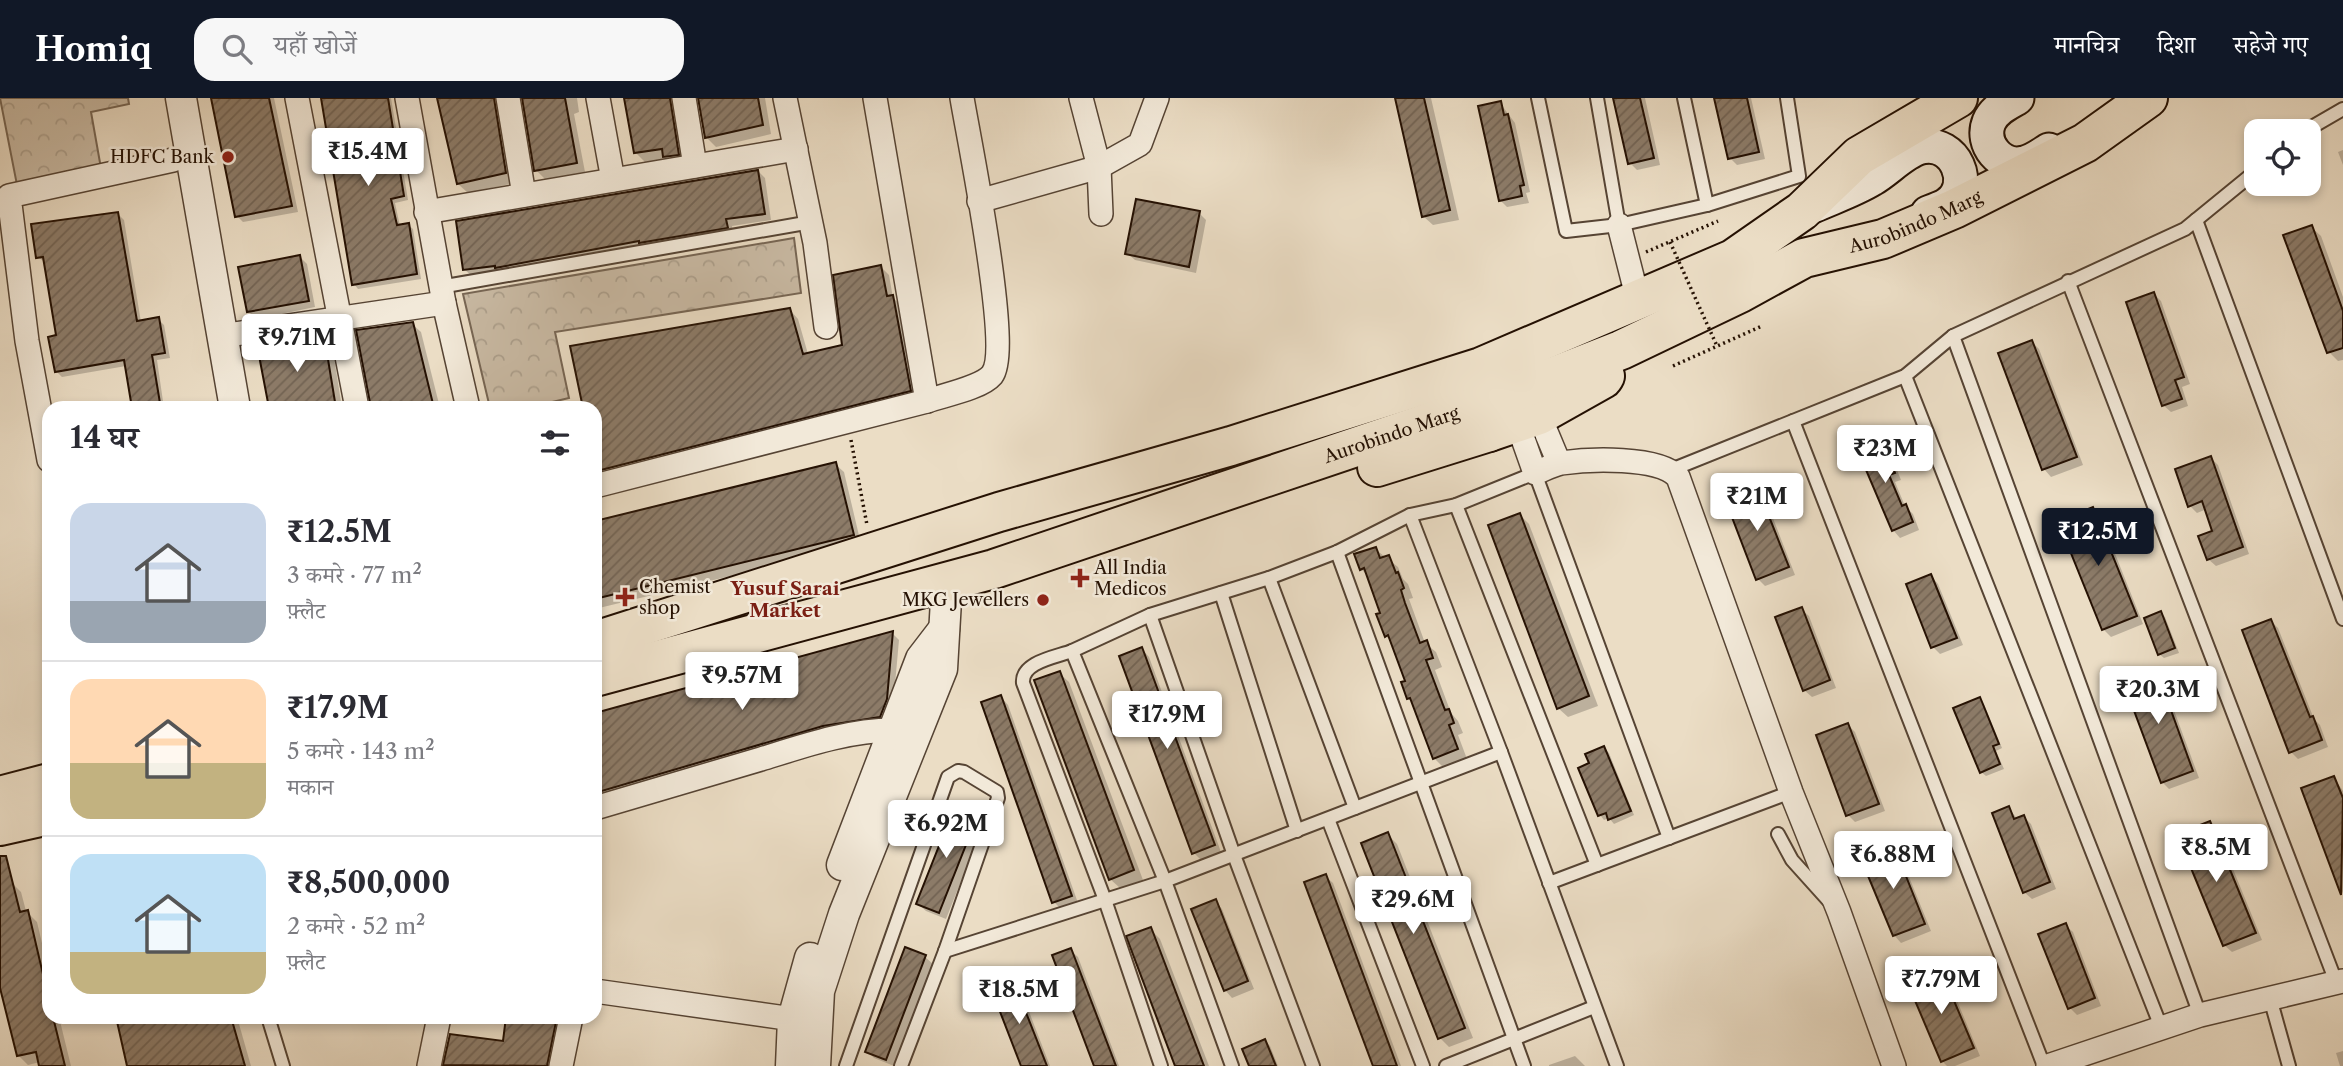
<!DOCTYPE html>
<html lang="hi">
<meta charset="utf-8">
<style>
:root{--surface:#fff;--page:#f7f7f7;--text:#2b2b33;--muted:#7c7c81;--line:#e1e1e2;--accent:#111827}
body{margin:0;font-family:"Libre Caslon Text","Noto Serif Devanagari",serif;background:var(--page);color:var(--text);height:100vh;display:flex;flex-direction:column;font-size:26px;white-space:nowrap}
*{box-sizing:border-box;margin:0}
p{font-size:23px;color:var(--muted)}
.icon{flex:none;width:38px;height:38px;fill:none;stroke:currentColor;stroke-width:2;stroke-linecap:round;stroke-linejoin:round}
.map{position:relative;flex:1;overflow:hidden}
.details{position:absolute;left:42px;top:303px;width:560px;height:623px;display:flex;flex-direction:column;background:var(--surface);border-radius:21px;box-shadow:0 4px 10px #0003}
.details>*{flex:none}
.tools{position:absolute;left:2244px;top:21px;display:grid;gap:14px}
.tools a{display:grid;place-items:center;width:77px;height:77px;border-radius:14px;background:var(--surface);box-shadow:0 4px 10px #0003;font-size:35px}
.price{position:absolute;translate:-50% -60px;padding:0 16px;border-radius:7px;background:#fff;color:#222;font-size:23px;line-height:46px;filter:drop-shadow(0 2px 4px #0008)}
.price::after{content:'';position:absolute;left:50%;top:42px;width:21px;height:16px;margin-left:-10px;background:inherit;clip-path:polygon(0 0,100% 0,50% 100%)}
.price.current{background:var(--accent);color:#fff}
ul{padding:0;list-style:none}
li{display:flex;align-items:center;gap:21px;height:175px;padding:0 28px}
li+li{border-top:2px solid var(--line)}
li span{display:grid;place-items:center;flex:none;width:196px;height:140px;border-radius:21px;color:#555}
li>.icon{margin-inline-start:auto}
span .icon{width:84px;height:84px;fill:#fffc;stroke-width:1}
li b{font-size:30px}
h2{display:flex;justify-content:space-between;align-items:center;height:84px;padding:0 28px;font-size:30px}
header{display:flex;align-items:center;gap:42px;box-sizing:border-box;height:98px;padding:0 35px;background:var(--accent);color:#fff}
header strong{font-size:33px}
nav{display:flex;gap:38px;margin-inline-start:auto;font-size:24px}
.search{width:490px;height:63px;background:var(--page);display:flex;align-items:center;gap:18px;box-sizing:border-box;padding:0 24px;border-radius:21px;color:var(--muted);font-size:26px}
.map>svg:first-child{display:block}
.forest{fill:url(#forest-crowns);stroke:#776654;stroke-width:2}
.shadow{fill:#0003}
.building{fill:url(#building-hatch);stroke:#251103;stroke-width:2}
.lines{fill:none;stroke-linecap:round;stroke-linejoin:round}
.service-casing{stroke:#564434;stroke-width:16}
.minor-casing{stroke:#564434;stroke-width:26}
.tertiary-casing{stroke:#564434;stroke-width:33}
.secondary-casing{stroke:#251103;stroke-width:37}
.trunk-casing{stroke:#251103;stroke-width:42}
.path{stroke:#251103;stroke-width:3.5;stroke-dasharray:2 3.5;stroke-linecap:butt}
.service{stroke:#f2e9d9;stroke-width:12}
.minor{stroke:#f2e9d9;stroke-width:23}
.tertiary{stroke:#f2e9d9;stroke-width:30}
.secondary{stroke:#f2e9d9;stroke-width:33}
.trunk{stroke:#ebddc5;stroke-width:38}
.path-bridge{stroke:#251103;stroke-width:3.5;stroke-dasharray:2 3.5;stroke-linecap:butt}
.poi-dot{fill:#8f2418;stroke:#f2e9d9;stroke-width:2.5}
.labels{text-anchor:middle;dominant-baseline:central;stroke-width:5;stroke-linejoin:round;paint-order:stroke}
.poi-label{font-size:18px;fill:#251103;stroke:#f2e9d9;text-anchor:end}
.street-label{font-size:18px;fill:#251103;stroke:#f2e9d9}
.neighbourhood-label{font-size:19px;font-weight:bold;fill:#7a1f14;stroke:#f2e9d9}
</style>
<header>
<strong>Homiq</strong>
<div class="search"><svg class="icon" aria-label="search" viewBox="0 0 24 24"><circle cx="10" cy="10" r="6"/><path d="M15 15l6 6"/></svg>यहाँ खोजें</div>
<nav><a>मानचित्र</a><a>दिशा</a><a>सहेजे गए</a></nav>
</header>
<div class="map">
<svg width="2343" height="968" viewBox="0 0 2343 968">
<defs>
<pattern id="forest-crowns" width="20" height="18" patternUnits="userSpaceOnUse" patternTransform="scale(1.75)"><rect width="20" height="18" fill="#c9baa4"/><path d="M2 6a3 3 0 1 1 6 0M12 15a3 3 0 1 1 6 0" fill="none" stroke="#ac9f8c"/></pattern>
<pattern id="building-hatch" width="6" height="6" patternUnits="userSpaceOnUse" patternTransform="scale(1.75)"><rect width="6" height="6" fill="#8c7b68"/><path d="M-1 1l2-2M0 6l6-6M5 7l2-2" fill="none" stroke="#726353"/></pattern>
</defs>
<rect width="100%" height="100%" fill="#ebddc5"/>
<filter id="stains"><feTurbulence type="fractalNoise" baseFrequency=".00286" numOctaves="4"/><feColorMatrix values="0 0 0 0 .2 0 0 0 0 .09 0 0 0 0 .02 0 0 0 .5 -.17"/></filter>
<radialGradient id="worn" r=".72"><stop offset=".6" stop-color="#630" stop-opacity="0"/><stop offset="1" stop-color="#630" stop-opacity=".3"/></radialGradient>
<g class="forest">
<path d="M0,0H128L129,6L91,14L102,76L17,87Z"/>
<path d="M794,140L801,195L555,234L569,300L527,310H490L463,196Z"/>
</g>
<g class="shadow">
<path d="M210,0H274L298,114L243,124L237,118L214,4Z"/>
<path d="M323,0H391L408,102L395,105L400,128L408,127L413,131L421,181L358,191L354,186Z"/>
<path d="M439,0H501L515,85L468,95L458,86Z"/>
<path d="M525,0H577L579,14L574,16L585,74L545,81L536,72Z"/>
<path d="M626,0H685L688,66L675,68L667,61L645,64L636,55Z"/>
<path d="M700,0H765L771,36L716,49L706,39Z"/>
<path d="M1396,0H1431L1459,122L1433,127L1423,118Z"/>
<path d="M1615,0H1645L1660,67L1637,72L1630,65Z"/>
<path d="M1716,0H1751L1765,61L1737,67L1730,60Z"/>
<path d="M1500,5L1515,25L1530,94L1526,95L1529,105L1507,109L1500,102Z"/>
<path d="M2343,52V67L2338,54Z"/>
<path d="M758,73L765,80L771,122L732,128L733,136L472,178L465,172Z"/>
<path d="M1199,115L1206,122L1196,175L1135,162L1127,155Z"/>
<path d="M118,116L124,122L141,224L158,221L164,227L170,260L157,262L164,310H133L126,268L62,279L56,273L58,239L46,165L38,159Z"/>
<path d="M2311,129L2321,138L2343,199V262L2338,263L2329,254Z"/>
<path d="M300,159L307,166L315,209L256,221L248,213Z"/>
<path d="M881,169L889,177L893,200L901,207L919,301L595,384V310L790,212L798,221L808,256L844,248Z"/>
<path d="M2154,196L2161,203L2190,286L2182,289L2188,308L2171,314L2163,307Z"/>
<path d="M412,226L421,234L440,310H372Z"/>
<path d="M323,239L332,247L342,310H271Z"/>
<path d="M2032,244L2039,251L2083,367L2051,379L2044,371L2000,256Z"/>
<path d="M1881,345L1889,352L1901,382L1895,384L1905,408L1913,416L1919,432L1900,440L1893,432Z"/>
<path d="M2211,360L2218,367L2249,456L2216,468L2208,461L2215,434L2207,411L2197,415L2190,408Z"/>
<path d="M835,366L844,374L861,446L595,511V425Z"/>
<path d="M1757,390L1764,397L1795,477L1765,488L1758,481Z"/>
<path d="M2093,411L2100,418L2143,526L2111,539L2103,531Z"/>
<path d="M1520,417L1529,426L1598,608L1568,619L1558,610Z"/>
<path d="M1375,451L1398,469L1403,481L1408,486L1413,500L1409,501L1425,545L1436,554L1442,569L1435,572L1451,615L1458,623L1463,635L1458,637L1467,661L1444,670L1434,660L1414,605L1409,600L1407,584L1392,544L1386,538L1383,516L1369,479L1361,471Z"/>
<path d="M1931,478L1938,486L1963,547L1940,556L1933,549Z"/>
<path d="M1801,511L1809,518L1836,590L1812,599L1804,592Z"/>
<path d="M2161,515L2165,519L2179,555L2164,560L2159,556Z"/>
<path d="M2271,523L2278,530L2314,621L2320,627L2328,649L2298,661L2291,654Z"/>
<path d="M892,535L899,542L893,609L887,625L595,707V617Z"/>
<path d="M1142,551L1149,559L1221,754L1201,762L1194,755Z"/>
<path d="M2155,573L2162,580L2199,680L2169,691L2162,684Z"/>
<path d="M1059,575L1069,584L1143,782L1120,790L1110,781Z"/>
<path d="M1001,599L1008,607L1078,805L1061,811L1054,804Z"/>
<path d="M1979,601L1984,606L2002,650L1996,653L2004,671L1986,678L1981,674Z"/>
<path d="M1848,627L1855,634L1885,713L1855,724L1848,717Z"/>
<path d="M1604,650L1609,655L1634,717L1614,726L1609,720L1604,722L1600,717L1591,666Z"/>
<path d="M2334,680L2343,693V796L2303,691Z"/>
<path d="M2009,710L2018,722L2024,719L2031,726L2056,791L2032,801L2024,794Z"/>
<path d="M976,720L983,728L946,821L926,813L918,806Z"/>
<path d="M2210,725L2217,732L2262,842L2232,854L2224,847Z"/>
<path d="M1387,736L1397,746L1473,940L1449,949L1440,940Z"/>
<path d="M1893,750L1900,757L1931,833L1901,845L1894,837Z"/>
<path d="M1325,778L1333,785L1401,968H1375Z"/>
<path d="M11,784L21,794L26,813L37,824L49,875V919H59L71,968H41L40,964L28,967L18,957L0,882V787Z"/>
<path d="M1215,803L1222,811L1254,891L1232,900L1225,892Z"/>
<path d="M2065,827L2073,834L2101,908L2077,917L2070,910Z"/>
<path d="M1150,831L1160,841L1209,968H1177Z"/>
<path d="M1070,852L1078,859L1119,968H1096Z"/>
<path d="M925,859L933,866L894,968L874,960L867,953Z"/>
<path d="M1940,874L1948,881L1980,958L1955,968H1947L1942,963Z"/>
<path d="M1014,886L1021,893L1050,968H1022Z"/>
<path d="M118,919H237L251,968H129Z"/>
<path d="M507,919H566L556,968H444L451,938L505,945Z"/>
<path d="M1265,943L1270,948L1278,968H1251Z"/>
<path d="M2343,953V968H2340L2336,955Z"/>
<path d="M1575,958L1585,968H1549V967Z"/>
</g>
<g class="building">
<path d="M211,0H269L292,108L235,119Z"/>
<path d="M321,0H388L404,98L391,101L397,127L409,125L417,176L352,187Z"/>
<path d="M437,0H494L506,75L457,86Z"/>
<path d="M522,0H565L577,65L534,73Z"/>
<path d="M624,0H670L679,57L663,59L662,51L634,55Z"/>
<path d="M698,0H758L763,27L705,40Z"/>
<path d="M1395,0H1424L1450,112L1422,119Z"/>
<path d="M1613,0H1640L1654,60L1628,66Z"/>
<path d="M1714,0H1747L1759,54L1728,61Z"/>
<path d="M1501,3L1504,17L1508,16L1524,87L1520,88L1522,98L1499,103L1478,8Z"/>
<path d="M758,72L765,116L726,121L728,130L639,145V143L495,170V168L463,172L456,123Z"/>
<path d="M1136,101L1200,113L1189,169L1125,156Z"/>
<path d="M118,114L137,223L159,219L165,255L152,257L160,305L132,310L124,262L55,274L48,239L56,237L43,159L36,160L31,126Z"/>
<path d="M2312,127L2343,213V250L2327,255L2283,137Z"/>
<path d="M300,157L309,203L247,214L238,169Z"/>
<path d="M881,167L887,198L893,197L911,293L597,373L595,362V310H583L570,248L790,210L803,256L842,247L833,177Z"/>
<path d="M2154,194L2184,279L2175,282L2182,301L2162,308L2126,204Z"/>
<path d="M413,224L434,310H371L356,232Z"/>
<path d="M324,237L336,310H269L257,247Z"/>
<path d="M2032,242L2077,359L2042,372L1998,255Z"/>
<path d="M1882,343L1895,375L1889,377L1902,408L1906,406L1913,424L1892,433L1858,353Z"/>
<path d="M2211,358L2243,449L2207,462L2198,438L2212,433L2202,403L2188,409L2175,371Z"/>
<path d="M836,364L854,437L595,501V423Z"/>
<path d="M1757,388L1789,469L1756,482L1725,401Z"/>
<path d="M2093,409L2137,518L2102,532L2058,423Z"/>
<path d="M1520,415L1589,598L1557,611L1488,427Z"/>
<path d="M1376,449L1380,460L1389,457L1396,475L1398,474L1404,490L1401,492L1405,505L1420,545L1427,542L1433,560L1426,562L1445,612L1449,611L1454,625L1449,627L1458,651L1433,661L1410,600L1407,601L1401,584L1405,583L1388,537L1385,539L1376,516L1380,515L1364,470L1360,472L1354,456Z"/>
<path d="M1931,476L1957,540L1931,550L1906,486Z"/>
<path d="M1802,509L1830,582L1803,593L1775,519Z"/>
<path d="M2161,513L2175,550L2158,557L2144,520Z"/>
<path d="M2271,521L2310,619L2313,618L2322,642L2289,655L2242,532Z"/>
<path d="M893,533L887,601L880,619L823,628L595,695V615Z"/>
<path d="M1142,549L1215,747L1192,756L1119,558Z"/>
<path d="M2156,571L2193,673L2161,685L2123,583Z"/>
<path d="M1060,573L1134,772L1109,782L1034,582Z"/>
<path d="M1001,597L1072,798L1052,805L981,604Z"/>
<path d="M1980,599L1999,646L1993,648L2000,666L1980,675L1953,610Z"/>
<path d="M1848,625L1879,706L1846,718L1816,637Z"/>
<path d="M1604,648L1631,713L1608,722L1606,715L1598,718L1578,670L1589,665L1585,656Z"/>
<path d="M2334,678L2343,700L2341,797L2301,690Z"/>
<path d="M2009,708L2014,721L2024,717L2050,784L2023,795L1992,715Z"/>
<path d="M954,710L977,719L939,815L916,806Z"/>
<path d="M2210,723L2256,835L2223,848L2177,736Z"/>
<path d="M1388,734L1465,930L1438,941L1361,745Z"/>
<path d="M1894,748L1925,826L1893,838L1861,761Z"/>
<path d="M0,758H6L20,814L28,812L49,902V919H53L65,968H39L36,954L17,958L0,890Z"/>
<path d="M1326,776L1397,968H1373L1304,784Z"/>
<path d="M1216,801L1248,883L1224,893L1191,811Z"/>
<path d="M2066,825L2095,900L2068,911L2038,836Z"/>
<path d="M1151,829L1204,968H1175L1126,838Z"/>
<path d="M905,849L926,857L886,962L865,954Z"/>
<path d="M1071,850L1116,968H1094L1052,857Z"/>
<path d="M1941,872L1974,950L1941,964L1908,886Z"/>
<path d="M1014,884L1047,968H1021L992,893Z"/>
<path d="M116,919H231L245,968H127Z"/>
<path d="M506,919H557L547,968L443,967L450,936L503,943Z"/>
<path d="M1265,941L1276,968H1249L1242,951Z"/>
</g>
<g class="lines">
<defs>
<g id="service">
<path d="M1538,0L1566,133L1619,127"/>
<path d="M1597,0L1619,127L1707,107L1799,78L1787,0"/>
<path d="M1684,0L1707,107"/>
<path d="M2305,33L2343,11"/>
<path d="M2196,122L2256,73"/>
<path d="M2068,183L2336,884"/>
<path d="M440,189L811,124"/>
<path d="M1953,238L2200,917"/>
<path d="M1905,278L2161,929"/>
<path d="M1793,323L2044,968"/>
<path d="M1671,372L1905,278L1953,238L2185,131L2196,122L2343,521"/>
<path d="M1456,407L1597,767"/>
<path d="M1410,417L1501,654L1617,968"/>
<path d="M1337,454L1524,968"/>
<path d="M1269,480L1355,710"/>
<path d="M1221,495L1297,733"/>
<path d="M1150,517L1234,757L1313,968"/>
<path d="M1072,553C1056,559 1021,564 1023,585L1105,802L1161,968"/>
<path d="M1328,721L1423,968"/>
<path d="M1778,736L1792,762L1828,802"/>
<path d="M1549,785L1791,694"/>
<path d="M945,853L1165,783L1501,654"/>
<path d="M2270,900L2289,968"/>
<path d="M268,919L283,968"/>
<path d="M846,968L948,679L958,673L964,674L997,694L998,700L945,853L901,968"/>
<path d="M1232,968L1165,783L1072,553L1150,517L1269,480L1337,454L1410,417L1456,407L1535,375L1669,740"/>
<path d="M1446,968L1594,909"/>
</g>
<g id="minor">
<path d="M297,0L357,310"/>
<path d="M407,0L444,205L468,310"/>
<path d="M508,0L524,97"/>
<path d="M598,0L613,82"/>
<path d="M684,0L695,68"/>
<path d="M785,0L815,145L826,229"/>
<path d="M875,0L927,303"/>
<path d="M1081,0L1099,69L1101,116"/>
<path d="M979,103L1099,69L1140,46L1157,0"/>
<path d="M426,114L796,51"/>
<path d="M1619,127L1638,202"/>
<path d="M221,238L444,205"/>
<path d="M1539,317L1559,365"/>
<path d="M1517,324L1535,375C1543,372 1552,367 1561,365C1589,361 1658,358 1678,379L1791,694L1839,814L1894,968"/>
<path d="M49,362L27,243L9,98L173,62"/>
<path d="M595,388L927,303C944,297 981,290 992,277C1012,251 969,42 962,0"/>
<path d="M595,710C650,694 706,677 761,661C803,648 849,632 893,632"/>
<path d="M595,893L793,921"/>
<path d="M429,968L439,919"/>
<path d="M561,968L571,919"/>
<path d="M2048,968L2200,917L2343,883"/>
</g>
<g id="tertiary">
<path d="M181,0L235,310"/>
<path d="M842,767L921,561L944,531"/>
<path d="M791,968L793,921L810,860"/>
<path d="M815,968L819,893L844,816L942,571L947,485"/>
</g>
<g id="secondary">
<path d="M2017,0C2006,6 1994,12 1989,24C1980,46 2001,71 2024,65C2033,63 2041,57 2049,52"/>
<path d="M1813,108C1833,99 1854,92 1872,81C1888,72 1904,53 1922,49C1955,42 1975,87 1948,106C1943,110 1935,112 1928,115"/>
</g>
<g id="trunk">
<path d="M1463,327L1489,334L1539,317L1603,281L1605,278"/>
<path d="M1377,369L1489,334"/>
<path d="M595,543L999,414L1231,348L1481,269L1733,161L1802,113L1859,58L1958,0"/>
<path id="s1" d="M595,579L994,471L1483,306L1621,252L1740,195L1804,160L1883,141L1954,111L2085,45L2148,0"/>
<path d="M0,698L49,685"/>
<path d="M0,728L49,717"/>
</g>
</defs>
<use href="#service" class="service-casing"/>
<use href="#minor" class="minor-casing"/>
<use href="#tertiary" class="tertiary-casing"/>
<use href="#secondary" class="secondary-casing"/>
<use href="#trunk" class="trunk-casing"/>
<g class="path">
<path d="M1646,154L1718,123"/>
<path d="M1673,268L1762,228"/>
<path d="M851,342L867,427"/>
</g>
<use href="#service" class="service"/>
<use href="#minor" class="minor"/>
<use href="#tertiary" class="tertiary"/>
<use href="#secondary" class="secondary"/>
<use href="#trunk" class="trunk"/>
<path class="path-bridge" d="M1670,144L1717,248"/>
</g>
<g class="poi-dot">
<circle cx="228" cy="59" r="7"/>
<path d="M1076.5 469.5h7v7h7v7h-7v7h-7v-7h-7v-7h7z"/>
<path d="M621.5 488.5h7v7h7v7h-7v7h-7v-7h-7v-7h7z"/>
<circle cx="1043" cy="502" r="7"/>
</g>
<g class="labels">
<g class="poi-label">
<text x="214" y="59">HDFC Bank</text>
<text x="1094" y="470" text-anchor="start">All India<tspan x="1094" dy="21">Medicos</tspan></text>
<text x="639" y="489" text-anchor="start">Chemist<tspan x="639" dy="21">shop</tspan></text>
<text x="1029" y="502">MKG Jewellers</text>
</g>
<g class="street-label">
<text stroke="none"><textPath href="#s1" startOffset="1400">Aurobindo Marg</textPath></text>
<text stroke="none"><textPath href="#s1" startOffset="833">Aurobindo Marg</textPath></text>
</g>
<g class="neighbourhood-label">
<text x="785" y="490">Yusuf Sarai<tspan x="785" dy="22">Market</tspan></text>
</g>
</g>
<rect width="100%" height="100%" filter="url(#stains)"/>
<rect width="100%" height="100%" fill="url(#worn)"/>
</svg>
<div class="tools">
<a><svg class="icon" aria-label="locate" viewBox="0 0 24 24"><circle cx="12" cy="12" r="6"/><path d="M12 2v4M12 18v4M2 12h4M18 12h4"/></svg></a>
</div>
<b class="price" style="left:368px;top:90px">₹15.4M</b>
<b class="price" style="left:297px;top:276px">₹9.71M</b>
<b class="price" style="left:1885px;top:387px">₹23M</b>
<b class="price" style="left:1757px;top:435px">₹21M</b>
<b class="price current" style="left:2098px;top:470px">₹12.5M</b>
<b class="price" style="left:742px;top:614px">₹9.57M</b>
<b class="price" style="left:2158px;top:628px">₹20.3M</b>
<b class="price" style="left:1167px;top:653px">₹17.9M</b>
<b class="price" style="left:946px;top:762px">₹6.92M</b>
<b class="price" style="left:2216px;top:786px">₹8.5M</b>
<b class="price" style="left:1893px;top:793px">₹6.88M</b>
<b class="price" style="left:1413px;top:838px">₹29.6M</b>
<b class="price" style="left:1941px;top:918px">₹7.79M</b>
<b class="price" style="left:1019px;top:928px">₹18.5M</b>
<section class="details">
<h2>14 घर<svg class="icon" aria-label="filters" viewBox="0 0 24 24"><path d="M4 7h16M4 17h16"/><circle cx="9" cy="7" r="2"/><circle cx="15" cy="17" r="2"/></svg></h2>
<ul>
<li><span style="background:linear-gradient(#c9d6e8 70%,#9aa5b1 0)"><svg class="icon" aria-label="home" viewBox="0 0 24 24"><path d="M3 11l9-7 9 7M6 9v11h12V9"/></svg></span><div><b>₹12.5M</b><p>3 कमरे · 77 m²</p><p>फ़्लैट</p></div></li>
<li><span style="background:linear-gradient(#ffd9b3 60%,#c2b280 0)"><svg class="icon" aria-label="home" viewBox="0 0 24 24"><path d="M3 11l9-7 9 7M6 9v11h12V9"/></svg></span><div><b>₹17.9M</b><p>5 कमरे · 143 m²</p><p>मकान</p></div></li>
<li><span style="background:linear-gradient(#bfe0f5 70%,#c2b280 0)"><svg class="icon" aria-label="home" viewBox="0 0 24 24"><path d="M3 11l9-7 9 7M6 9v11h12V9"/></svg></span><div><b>₹8,500,000</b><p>2 कमरे · 52 m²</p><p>फ़्लैट</p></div></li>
</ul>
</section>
</div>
